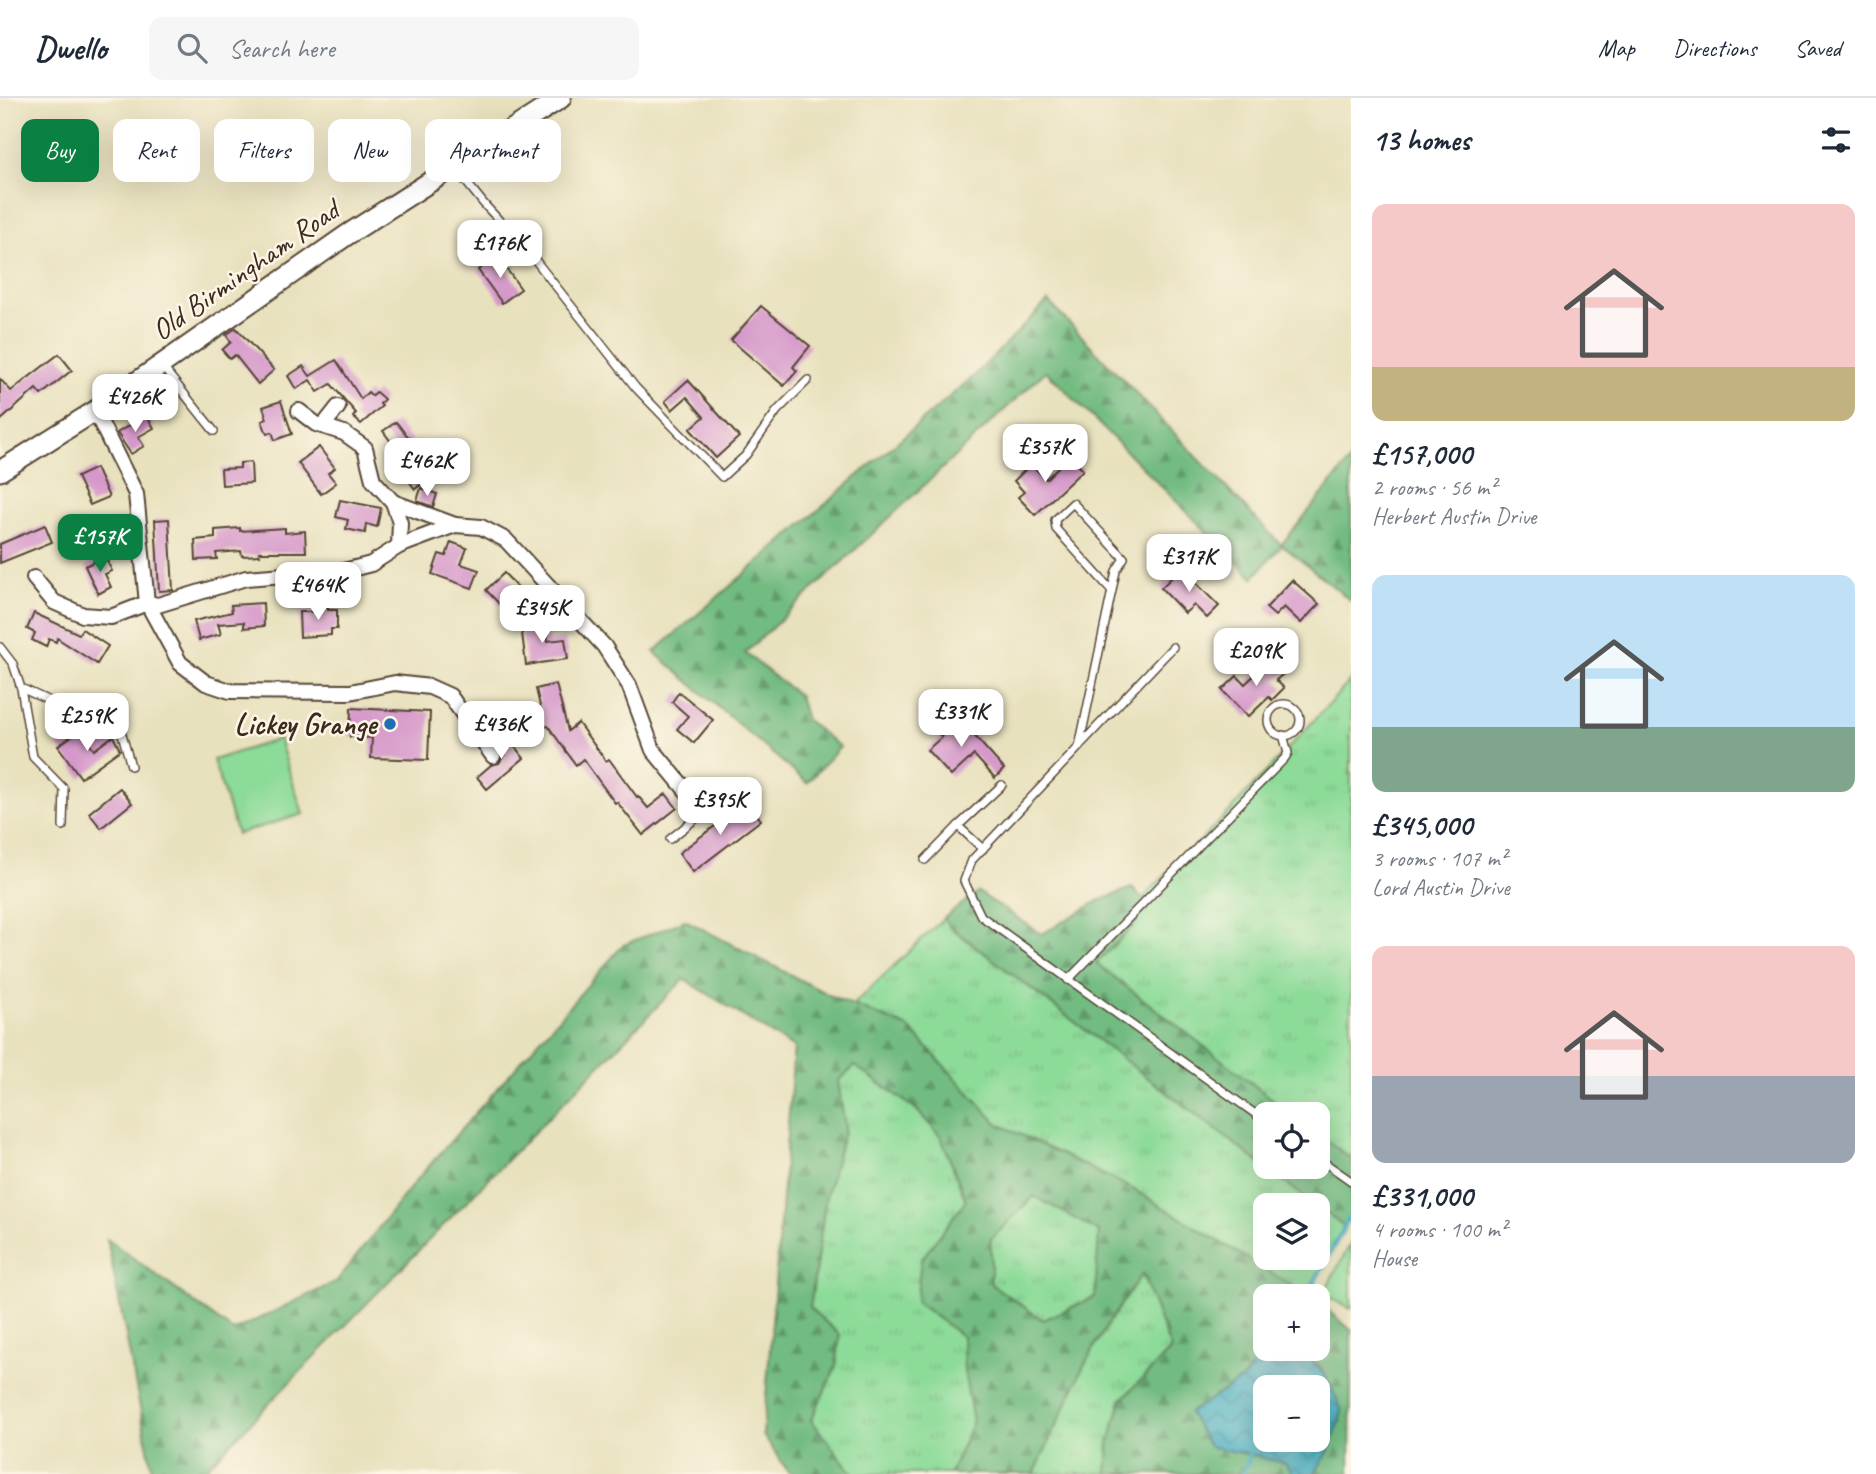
<!DOCTYPE html>
<meta charset="utf-8">
<style>
:root{--surface:#fff;--page:#f6f6f7;--text:#1f2937;--muted:#747a83;--line:#e0e1e3;--accent:#0b8043}
body{margin:0;font-family:Caveat,sans-serif;background:var(--page);color:var(--text);height:100vh;display:flex;flex-direction:column;font-size:26px;white-space:nowrap}
*{box-sizing:border-box;margin:0}
p{font-size:23px;color:var(--muted)}
.icon{flex:none;width:38px;height:38px;fill:none;stroke:currentColor;stroke-width:2;stroke-linecap:round;stroke-linejoin:round}
.map{position:relative;flex:1;overflow:hidden}
.side{display:flex;flex-direction:column;background:var(--surface);width:525px}
.side>*{flex:none}
.banner{position:absolute;left:21px;top:21px;width:665px;height:63px;display:flex;gap:14px}
.controls{position:absolute;left:1253px;top:1004px;display:grid;gap:14px}
.controls a{display:grid;place-items:center;width:77px;height:77px;border-radius:14px;background:var(--surface);box-shadow:0 7px 28px #0002;font-size:35px}
.price{position:absolute;translate:-50% -60px;padding:0 16px;border-radius:14px;background:#fff;color:#222;font-size:23px;line-height:46px;filter:drop-shadow(0 2px 4px #0008)}
.price::after{content:'';position:absolute;left:50%;top:42px;width:21px;height:16px;margin-left:-10px;background:inherit;clip-path:polygon(0 0,100% 0,50% 100%)}
.price.active{background:var(--accent);color:#fff}
ul{padding:0;list-style:none}
li{display:grid;align-content:center;gap:14px;height:371px;padding:0 21px}
li span{display:grid;place-items:center;height:217px;border-radius:14px;color:#555}
li>.icon{margin-inline-start:auto}
span .icon{width:126px;height:126px;fill:#fffc;stroke-width:1}
li b{font-size:30px}
h2{display:flex;justify-content:space-between;align-items:center;height:84px;padding:0 21px;font-size:30px}
.pill{padding:0 24px;border-radius:14px;background:var(--surface);box-shadow:0 7px 28px #0002;font-size:24px;line-height:63px}
.pill.active{background:var(--accent);color:#fff}
header{display:flex;align-items:center;gap:42px;box-sizing:border-box;height:98px;padding:0 35px;background:var(--surface);border-bottom:2px solid var(--line)}
header strong{font-size:33px}
nav{display:flex;gap:38px;margin-inline-start:auto;font-size:24px}
.search{width:490px;height:63px;background:var(--page);display:flex;align-items:center;gap:18px;box-sizing:border-box;padding:0 24px;border-radius:14px;color:var(--muted);font-size:26px}
main{display:flex;flex:1;min-height:0}
.map>svg:first-child{display:block}
.grass{fill:url(#grass-tufts);stroke:#64825c;stroke-width:2}
.forest{fill:url(#forest-firs);stroke:#567250;stroke-width:2;fill-rule:evenodd}
.garden{fill:#8ddb99;stroke:#64825c;stroke-width:2}
.water{fill:url(#water-waves);stroke:#406c70;stroke-width:2;fill-rule:evenodd}
.lines{fill:none;stroke-linecap:round;stroke-linejoin:round}
.stream{stroke:#44aec2;stroke-width:4.5}
.building{fill:#d698ca}
.service-casing{stroke:#554536;stroke-width:10}
.minor-casing{stroke:#554536;stroke-width:18}
.secondary-casing{stroke:#554536;stroke-width:23}
.service{stroke:#fff;stroke-width:7}
.minor{stroke:#fff;stroke-width:14}
.secondary{stroke:#fff;stroke-width:19}
.poi-dot{fill:#1f6fb2;stroke:#fcf5e5;stroke-width:2.5}
.labels{text-anchor:middle;dominant-baseline:central;stroke-width:5;stroke-linejoin:round;paint-order:stroke}
.street-label{font-size:30px;fill:#3b2a1e;stroke:#fcf5e5}
.poi-label{font-size:30px;font-weight:bold;fill:#3b2a1e;stroke:#fcf5e5;text-anchor:end}
</style>
<header>
<strong>Dwello</strong>
<div class="search"><svg class="icon" aria-label="search" viewBox="0 0 24 24"><circle cx="10" cy="10" r="6"/><path d="M15 15l6 6"/></svg>Search here</div>
<nav><a>Map</a><a>Directions</a><a>Saved</a></nav>
</header>
<main>
<div class="map">
<svg width="1351" height="1376" viewBox="0 0 1351 1376">
<defs>
<pattern id="grass-tufts" width="24" height="20" patternUnits="userSpaceOnUse" patternTransform="scale(1.75)"><rect width="24" height="20" fill="#8ddb99"/><path d="M3 7l-1-3M5 7V3M7 7l1-3M15 17l-1-3M17 17v-4M19 17l1-3" fill="none" stroke="#7bbc83"/></pattern>
<pattern id="forest-firs" width="22" height="20" patternUnits="userSpaceOnUse" patternTransform="scale(1.75)"><rect width="22" height="20" fill="#72bb81"/><path d="M5 1l3.5 6h-7zM16 11l3.5 6h-7z" fill="#5f9869"/></pattern>
<pattern id="water-waves" width="16" height="10" patternUnits="userSpaceOnUse" patternTransform="scale(1.75)"><rect width="16" height="10" fill="#44aec2"/><path d="M0 5q4-4 8 0t8 0" fill="none" stroke="#3a8e9d"/></pattern>
</defs>
<rect width="100%" height="100%" fill="#fcf5e5"/>
<filter id="ink" filterUnits="userSpaceOnUse"><feTurbulence type="fractalNoise" baseFrequency=".0143" numOctaves="2"/><feDisplacementMap in="SourceGraphic" scale="14" xChannelSelector="R" yChannelSelector="G"/><feConvolveMatrix kernelMatrix="1 2 1 2 8 2 1 2 1" color-interpolation-filters="sRGB"/></filter>
<filter id="wash" filterUnits="userSpaceOnUse"><feTurbulence type="fractalNoise" baseFrequency=".00686" numOctaves="4" result="noise"/><feDisplacementMap in="SourceGraphic" scale="28" xChannelSelector="R" yChannelSelector="G"/><feGaussianBlur stdDeviation="1.57" result="paint"/><feColorMatrix in="noise" values="0 0 0 0 0 0 0 0 0 0 0 0 0 0 0 0 0 1.4 0 .05"/><feComposite in="paint" operator="in"/></filter>
<g filter="url(#wash)">
<rect width="100%" height="100%" fill="#e8e1bd"/>
<g class="grass">
<path d="M1351,582V1061L1318,1036V1017H1293L1085,857L1232,711Z"/>
<path d="M944,820L949,828L1316,1108H1265V1160H1318V1109L1344,1129L1307,1197L1129,1089L998,1026L909,930L853,907Z"/>
<path d="M855,968L916,1011L941,1039L966,1103L921,1162L963,1239L964,1272L973,1323L950,1376H853L811,1322L836,1268L810,1210L826,1098L845,1030L838,983Z"/>
<path d="M1034,1098L1099,1134L1096,1199L1043,1222L991,1186V1141Z"/>
<path d="M1142,1175L1171,1252L1121,1302L1109,1345L1107,1376H1034L1084,1267L1109,1224Z"/>
</g>
<g class="forest">
<path d="M1048,203L1281,447L1351,361V503L1282,447L1253,480L1046,273L745,555L799,598L806,622L840,649L807,685L654,554L976,276Z"/>
<path d="M1132,790L1146,805L1134,828L1096,865L1293,1017H1265V1069L949,828L944,820L978,794L1042,836L1098,803Z"/>
<path d="M685,822L831,898L909,930L998,1026L1129,1089L1311,1199H1265V1249L1244,1280L1189,1315L1250,1356L1285,1365L1293,1376H1107L1109,1345L1121,1302L1171,1252L1142,1176L1109,1224L1084,1267L1034,1376H950L973,1323L964,1272L963,1239L916,1204L921,1162L966,1102L941,1039L916,1011L855,968L838,983L845,1030L826,1098L810,1210L840,1237L836,1268L811,1322L853,1376H790L763,1337L794,950L684,881L208,1368L206,1376H153L107,1141L233,1233L336,1184L415,1084L623,847ZM1034,1098L1099,1134L1095,1199L1043,1222L991,1186V1141Z"/>
<path d="M1318,1036L1351,1061V1116L1344,1129L1265,1069H1318Z"/>
<path d="M1318,1204L1351,1232L1350,1376H1314L1329,1353L1327,1280L1302,1251H1318Z"/>
</g>
<g class="garden">
<path d="M279,641L303,716L237,736L213,662Z"/>
<path d="M1351,1145V1211L1323,1196Z"/>
</g>
<path class="water" d="M1265,1249V1251H1302L1327,1280L1342,1313L1329,1353L1314,1376H1293L1285,1365L1209,1348L1189,1315L1244,1280ZM1265,1290H1318V1342H1265Z"/>
<g class="lines">
<g class="stream">
<path d="M1306,1199L1351,1117"/>
<path d="M1243,1376L1252,1351"/>
</g>
</g>
<g id="blocks">
<g class="building">
<path d="M497,158L521,191L502,205L478,172Z"/>
<path d="M761,208L810,248L793,269L797,273L784,288L731,242Z"/>
<path d="M236,230L274,272L258,286L235,257L230,261L222,252L231,244L226,237Z"/>
<path d="M59,256L72,272L41,297L36,291L0,323V281L11,293Z"/>
<path d="M336,262L361,301L368,294L372,298L376,294L384,301L380,306L382,308L361,326L353,319L356,315L331,286L318,294L310,282L296,291L288,278L303,268L310,278Z"/>
<path d="M688,282L739,339L716,360L690,331L704,319L687,299L672,312L665,303Z"/>
<path d="M281,303L292,336L275,342L272,334L267,336L262,323L267,321L263,309Z"/>
<path d="M146,317L154,330L138,339L144,348L131,356L117,335Z"/>
<path d="M396,324L437,374L415,391L398,368L405,363L383,333Z"/>
<path d="M319,349L335,370L328,375L336,385L321,396L298,365Z"/>
<path d="M1069,358L1083,372L1035,417L1018,399L1024,394L1014,383L1031,366L1046,381Z"/>
<path d="M251,364L252,385L222,387L221,371L240,370V365Z"/>
<path d="M96,370L109,399L90,407L77,379Z"/>
<path d="M421,390L437,396L433,409L417,403Z"/>
<path d="M340,402L381,410L377,429L366,426L365,435L346,431L348,422L336,419Z"/>
<path d="M169,421L173,492L159,493L155,422Z"/>
<path d="M45,427L52,444L0,465V446Z"/>
<path d="M240,430V433L285,430V435L305,433L306,454H259L260,457L242,458L241,453L216,455L217,461L196,462L195,442L215,440V432Z"/>
<path d="M451,444L467,450L461,466L479,472L472,490L432,476L439,456L446,458Z"/>
<path d="M105,459L112,473L105,476L111,489L98,496L85,468Z"/>
<path d="M1181,470L1219,508L1207,520L1194,507L1185,515L1161,490Z"/>
<path d="M504,475L526,498L508,515L486,492Z"/>
<path d="M1292,482L1319,506L1301,525L1284,509L1275,518L1266,510Z"/>
<path d="M263,505L264,528L244,530V524L218,526L221,536L199,542L194,523L232,514L231,507Z"/>
<path d="M314,508H328V512H337V531H331V537L300,539L299,514H314Z"/>
<path d="M34,515L79,536L82,531L108,548L97,566L57,540L56,544L49,541L46,549L32,542L35,535L27,531Z"/>
<path d="M546,524L548,543L565,541L568,561L526,567L521,527Z"/>
<path d="M1274,559L1287,573L1276,582L1284,590L1272,602L1269,599L1248,619L1222,592L1237,578L1245,586Z"/>
<path d="M556,586L568,633L578,625L606,663L609,661L637,699L638,698L648,710L666,696L677,710L643,737L617,704L615,705L583,661L576,667L548,628L545,629L536,591Z"/>
<path d="M679,594L713,622L694,645L677,631L688,618L672,604Z"/>
<path d="M351,610L430,614L428,662L371,660L372,640L350,639Z"/>
<path d="M956,617L1004,671L995,680L974,657L951,678L927,652L942,639L937,634Z"/>
<path d="M500,631L524,660L487,691L477,679L491,667L499,665L505,656L491,638Z"/>
<path d="M80,632L94,652L113,638L120,652L81,680L58,648Z"/>
<path d="M120,690L132,705L101,730L89,715Z"/>
<path d="M747,704L761,722L693,774L679,755Z"/>
</g>
</g>
</g>
<g filter="url(#ink)">
<use href="#blocks" fill-opacity="0" stroke="#554536" stroke-width="2"/>
<g class="lines">
<defs>
<g id="service">
<path d="M454,69L484,106L532,158L636,290L722,379L746,357L777,313L808,282"/>
<path d="M161,267L214,333"/>
<path d="M1112,493L1056,431L1055,422L1073,405L1124,460L1116,473L1079,649L972,762L964,783L981,818L1265,1023"/>
<path d="M0,549L13,566L21,590L33,659L64,691L63,728"/>
<path d="M21,590L60,608L118,622L131,668"/>
<circle cx="1284" cy="622" r="16"/>
<path d="M1079,648L1173,549"/>
<path d="M670,741L704,714L744,688"/>
<path d="M983,751L958,728L1002,687"/>
<path d="M925,762L958,728"/>
<path d="M1068,882L1285,660L1288,655L1283,637"/>
<path d="M1318,1060L1351,1083"/>
</g>
<g id="minor">
<path d="M95,313L136,396L147,505L180,565L206,585L230,593L350,594L395,585L430,589L450,598L493,658"/>
<path d="M299,313L316,326L344,335L365,350L373,382L393,404L400,425L399,448"/>
<path d="M323,328L338,309"/>
<path d="M393,404L455,427"/>
<path d="M34,480L54,504L83,517L111,519L147,505L158,507L246,480L297,476L328,477L371,466L399,448L455,427L481,429L506,442L604,548L629,587L653,652L704,714"/>
</g>
<path id="secondary" d="M0,373L95,313L347,137L561,0"/>
</defs>
<use href="#service" class="service-casing"/>
<use href="#minor" class="minor-casing"/>
<use href="#secondary" class="secondary-casing"/>
<use href="#service" class="service"/>
<use href="#minor" class="minor"/>
<use href="#secondary" class="secondary"/>
</g>
</g>
<circle class="poi-dot" cx="390" cy="626" r="7"/>
<g class="labels">
<g class="street-label">
<text transform="translate(245 172) rotate(-35)">Old Birmingham Road</text>
</g>
<g class="poi-label">
<text x="376" y="626">Lickey Grange</text>
</g>
</g>
</svg>
<div class="controls">
<a><svg class="icon" aria-label="locate" viewBox="0 0 24 24"><circle cx="12" cy="12" r="6"/><path d="M12 2v4M12 18v4M2 12h4M18 12h4"/></svg></a>
<a><svg class="icon" aria-label="layers" viewBox="0 0 24 24"><path d="M12 4l9 5-9 5-9-5zM3 14l9 5 9-5"/></svg></a>
<a>+</a>
<a>−</a>
</div>
<b class="price" style="left:500px;top:182px">£176K</b>
<b class="price" style="left:135px;top:336px">£426K</b>
<b class="price" style="left:1045px;top:386px">£357K</b>
<b class="price" style="left:427px;top:400px">£462K</b>
<b class="price active" style="left:100px;top:476px">£157K</b>
<b class="price" style="left:1189px;top:496px">£317K</b>
<b class="price" style="left:318px;top:524px">£464K</b>
<b class="price" style="left:542px;top:547px">£345K</b>
<b class="price" style="left:1256px;top:590px">£209K</b>
<b class="price" style="left:961px;top:651px">£331K</b>
<b class="price" style="left:87px;top:655px">£259K</b>
<b class="price" style="left:501px;top:663px">£436K</b>
<b class="price" style="left:720px;top:739px">£395K</b>
<div class="banner">
<a class="pill active">Buy</a>
<a class="pill">Rent</a>
<a class="pill">Filters</a>
<a class="pill">New</a>
<a class="pill">Apartment</a>
</div>
</div>
<section class="side">
<h2>13 homes<svg class="icon" aria-label="filters" viewBox="0 0 24 24"><path d="M4 7h16M4 17h16"/><circle cx="9" cy="7" r="2"/><circle cx="15" cy="17" r="2"/></svg></h2>
<ul>
<li><span style="background:linear-gradient(#f6c9c9 75%,#c2b280 0)"><svg class="icon" aria-label="home" viewBox="0 0 24 24"><path d="M3 11l9-7 9 7M6 9v11h12V9"/></svg></span><div><b>£157,000</b><p>2 rooms · 56 m²</p><p>Herbert Austin Drive</p></div></li>
<li><span style="background:linear-gradient(#bfe0f5 70%,#7fa58c 0)"><svg class="icon" aria-label="home" viewBox="0 0 24 24"><path d="M3 11l9-7 9 7M6 9v11h12V9"/></svg></span><div><b>£345,000</b><p>3 rooms · 107 m²</p><p>Lord Austin Drive</p></div></li>
<li><span style="background:linear-gradient(#f6c9c9 60%,#9aa5b1 0)"><svg class="icon" aria-label="home" viewBox="0 0 24 24"><path d="M3 11l9-7 9 7M6 9v11h12V9"/></svg></span><div><b>£331,000</b><p>4 rooms · 100 m²</p><p>House</p></div></li>
</ul>
</section>
</main>
